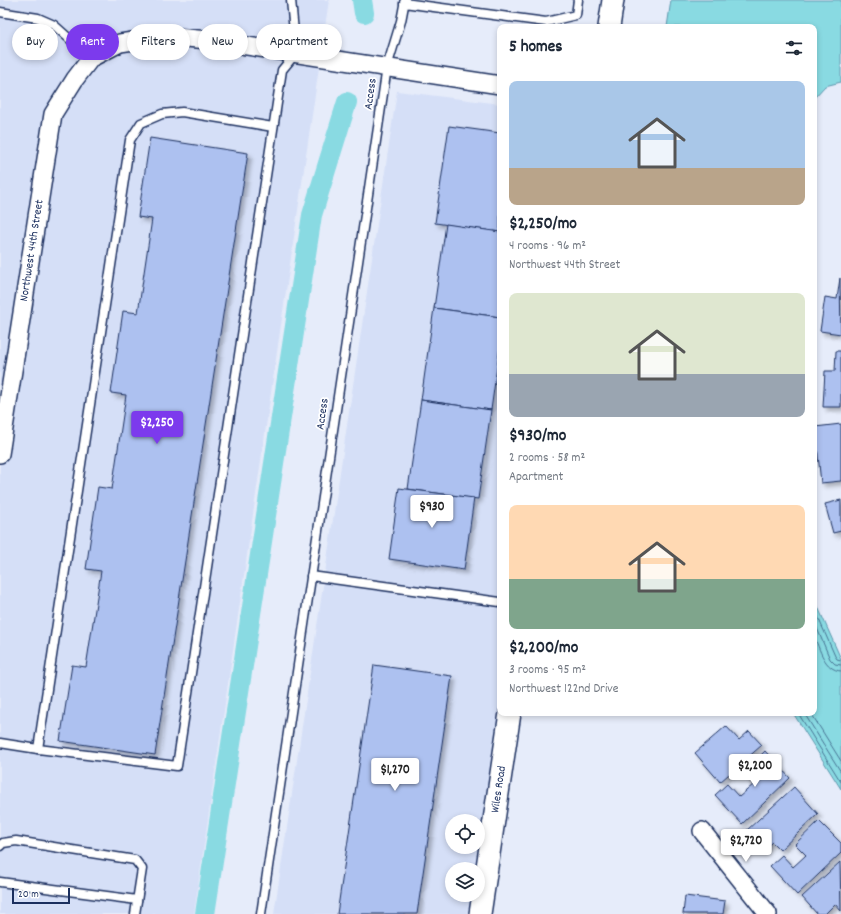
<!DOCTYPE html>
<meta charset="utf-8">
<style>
:root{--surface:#fff;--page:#f6f6f7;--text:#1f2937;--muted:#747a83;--accent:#7c3aed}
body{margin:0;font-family:Dekko,sans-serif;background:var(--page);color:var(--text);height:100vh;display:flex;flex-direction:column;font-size:15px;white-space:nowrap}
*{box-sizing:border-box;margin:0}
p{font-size:13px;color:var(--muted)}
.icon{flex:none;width:22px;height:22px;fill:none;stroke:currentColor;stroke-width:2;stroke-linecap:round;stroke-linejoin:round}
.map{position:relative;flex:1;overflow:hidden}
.sheet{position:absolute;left:497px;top:24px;width:320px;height:692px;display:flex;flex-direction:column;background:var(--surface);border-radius:8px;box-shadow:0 2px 6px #0003}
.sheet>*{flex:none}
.banner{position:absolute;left:12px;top:24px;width:380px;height:36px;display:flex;gap:8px}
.tools{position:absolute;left:445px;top:814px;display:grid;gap:8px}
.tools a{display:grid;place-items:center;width:40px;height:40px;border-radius:50%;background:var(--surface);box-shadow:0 2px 6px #0003;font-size:20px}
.scale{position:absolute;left:12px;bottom:10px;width:58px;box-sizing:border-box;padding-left:4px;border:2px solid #1b2f5e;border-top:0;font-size:11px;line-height:14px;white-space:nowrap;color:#1b2f5e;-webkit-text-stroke:3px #fff;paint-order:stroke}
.price{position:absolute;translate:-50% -34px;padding:0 9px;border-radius:4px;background:#fff;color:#222;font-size:13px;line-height:26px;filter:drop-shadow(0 1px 2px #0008)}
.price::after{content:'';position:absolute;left:50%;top:24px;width:12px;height:9px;margin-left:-6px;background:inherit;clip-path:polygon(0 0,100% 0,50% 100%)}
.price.current{background:var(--accent);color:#fff}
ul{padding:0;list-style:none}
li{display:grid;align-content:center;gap:8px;height:212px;padding:0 12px}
li span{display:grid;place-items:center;height:124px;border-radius:8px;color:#555}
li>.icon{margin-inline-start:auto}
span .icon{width:72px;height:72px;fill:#fffc;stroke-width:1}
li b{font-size:17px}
h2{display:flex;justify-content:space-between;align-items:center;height:48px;padding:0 12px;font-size:17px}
.pill{padding:0 14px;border-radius:18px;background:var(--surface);box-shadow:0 2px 6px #0003;font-size:14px;line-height:36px}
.pill.current{background:var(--accent);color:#fff}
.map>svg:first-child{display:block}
.built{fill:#d5dff7;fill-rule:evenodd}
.water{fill:#89dae2;stroke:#5d96ad}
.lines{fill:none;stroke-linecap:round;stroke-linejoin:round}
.shore{stroke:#477393;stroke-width:1}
.canal{stroke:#89dae2;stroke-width:20}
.building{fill:#adc1f0;stroke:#1b2f5e;filter:url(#shadow)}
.service-casing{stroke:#1b2f5e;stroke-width:11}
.minor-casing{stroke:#1b2f5e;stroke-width:20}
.tertiary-casing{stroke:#1b2f5e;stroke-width:24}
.service{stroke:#fff;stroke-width:8}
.minor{stroke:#fff;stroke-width:17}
.tertiary{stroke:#fff;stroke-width:21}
.labels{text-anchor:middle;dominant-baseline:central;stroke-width:3.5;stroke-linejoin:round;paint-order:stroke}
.street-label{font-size:12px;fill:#1b2f5e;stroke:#fff}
</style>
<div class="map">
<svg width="841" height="914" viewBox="0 0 841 914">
<defs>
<filter id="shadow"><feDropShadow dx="3.5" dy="3.5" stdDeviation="2" flood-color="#0004"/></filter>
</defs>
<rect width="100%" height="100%" fill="#e6ecfa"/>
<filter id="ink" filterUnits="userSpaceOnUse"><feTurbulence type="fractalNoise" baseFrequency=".025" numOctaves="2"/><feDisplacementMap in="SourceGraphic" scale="8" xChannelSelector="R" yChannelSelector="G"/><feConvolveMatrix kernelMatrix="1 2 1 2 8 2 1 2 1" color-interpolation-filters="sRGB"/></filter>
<g filter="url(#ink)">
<g class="built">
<path d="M0,0H329L194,914H0Z"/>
<path d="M397,91L500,104V704L475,869H452V895H471L468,914H274ZM452,821H478V847H452Z"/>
</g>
<g class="water">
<path d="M671,0H841V82L825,86L814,98V27H667Z"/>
<path d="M814,598L841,659V789L793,713H814Z"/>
</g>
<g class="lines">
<g class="shore">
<path d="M814,608L835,656L837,659L841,660"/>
<path d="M814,621L830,659L835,664L841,665"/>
<path d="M814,636C820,649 824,670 841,671"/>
<path d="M798,713L841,782"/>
<path d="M804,713L841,772"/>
<path d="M811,713L841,761"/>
</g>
<g class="canal">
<path d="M362,0L364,13"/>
<path d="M205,914L312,215L347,102"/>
</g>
</g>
<g class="building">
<path d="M449,126L500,133V232L435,223Z"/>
<path d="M150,138L248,153L155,755L60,741L72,665L86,667L101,571L86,569L98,487L112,489L126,395L111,393L123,311L138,313L152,219L138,217Z"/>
<path d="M446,224L500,232V317L434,308Z"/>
<path d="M840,278L841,334L820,331L825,297L837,299Z"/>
<path d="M434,308L500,317V346L491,410L421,400Z"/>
<path d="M836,351H841V407H823L825,371H835Z"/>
<path d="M421,400L491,410L478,499L408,489Z"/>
<path d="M841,424V481L821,483L815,427Z"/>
<path d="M399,488L474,498L464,570L389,559Z"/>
<path d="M841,500V531L833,533L825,504Z"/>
<path d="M374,665L452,676L417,914H337Z"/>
<path d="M726,726L739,740L749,731L762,745L720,782L695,753Z"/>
<path d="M765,751L790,778L742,824L715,795L727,784L739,797L754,784L743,772Z"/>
<path d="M794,787L818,814L780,850L772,842L764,849L747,830Z"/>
<path d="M819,821L841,843V853L797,895L770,866L782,855L793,867L806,855L795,844Z"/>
<path d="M840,862L841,911L835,904L825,914H817L802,897Z"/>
<path d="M685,896L725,901L723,914H683Z"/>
</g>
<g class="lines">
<defs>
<g id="service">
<path d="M404,3L546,22L576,15L578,0"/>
<path d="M0,12L38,18L54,25L91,58"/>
<path d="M311,576L500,602"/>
<path d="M0,743L38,749L177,766L282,70L296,53L291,0"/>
<path d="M38,749L130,140L141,123L162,114L182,112L273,127"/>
<path d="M0,846L3,843L16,841L135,860L142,869L135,914"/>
<path d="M0,882L137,900"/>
<path d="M261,914L387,67L401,21L405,0"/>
</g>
<g id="minor">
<path id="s1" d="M0,454L53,114L75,79L91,58L120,43L165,36L208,40L500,85"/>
<path d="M702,831L768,914"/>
</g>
<g id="tertiary">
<path d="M609,27L613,0"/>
<path id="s2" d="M480,914L510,713"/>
</g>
</defs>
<use href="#service" class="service-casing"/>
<use href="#minor" class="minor-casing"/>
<use href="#tertiary" class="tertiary-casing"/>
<use href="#service" class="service"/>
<use href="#minor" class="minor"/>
<use href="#tertiary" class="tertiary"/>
</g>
</g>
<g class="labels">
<g class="street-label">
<text transform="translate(371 94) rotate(-82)">Access</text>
<text stroke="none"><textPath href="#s1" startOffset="206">Northwest 44th Street</textPath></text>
<text transform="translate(323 414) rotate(-82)">Access</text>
<text stroke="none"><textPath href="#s2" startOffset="126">Wiles Road</textPath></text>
</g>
</g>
</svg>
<div class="tools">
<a><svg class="icon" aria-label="locate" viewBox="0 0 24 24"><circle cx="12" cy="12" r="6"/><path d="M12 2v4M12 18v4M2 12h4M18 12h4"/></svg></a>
<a><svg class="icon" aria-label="layers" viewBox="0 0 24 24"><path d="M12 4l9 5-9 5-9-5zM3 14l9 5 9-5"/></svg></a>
</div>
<div class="scale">20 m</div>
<b class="price current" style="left:157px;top:445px">$2,250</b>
<b class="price" style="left:432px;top:529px">$930</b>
<b class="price" style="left:755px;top:788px">$2,200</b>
<b class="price" style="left:395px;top:792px">$1,270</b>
<b class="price" style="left:746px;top:863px">$2,720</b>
<div class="banner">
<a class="pill">Buy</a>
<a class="pill current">Rent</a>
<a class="pill">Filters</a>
<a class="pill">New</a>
<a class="pill">Apartment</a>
</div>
<section class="sheet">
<h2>5 homes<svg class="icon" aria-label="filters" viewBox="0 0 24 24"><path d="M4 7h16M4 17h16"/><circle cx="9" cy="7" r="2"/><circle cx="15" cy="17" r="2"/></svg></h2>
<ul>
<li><span style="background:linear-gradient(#a9c7e8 70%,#b9a48a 0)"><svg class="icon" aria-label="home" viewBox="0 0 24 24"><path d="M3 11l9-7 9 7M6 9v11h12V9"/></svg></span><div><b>$2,250/mo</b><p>4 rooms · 96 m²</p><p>Northwest 44th Street</p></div></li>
<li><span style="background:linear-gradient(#dfe7d0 65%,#9aa5b1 0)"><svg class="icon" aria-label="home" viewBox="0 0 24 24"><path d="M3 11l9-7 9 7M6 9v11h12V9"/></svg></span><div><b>$930/mo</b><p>2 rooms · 58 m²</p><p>Apartment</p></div></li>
<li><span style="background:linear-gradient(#ffd9b3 60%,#7fa58c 0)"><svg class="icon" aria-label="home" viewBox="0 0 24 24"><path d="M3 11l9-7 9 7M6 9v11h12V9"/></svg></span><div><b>$2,200/mo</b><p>3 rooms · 95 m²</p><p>Northwest 122nd Drive</p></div></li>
</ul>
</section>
</div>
